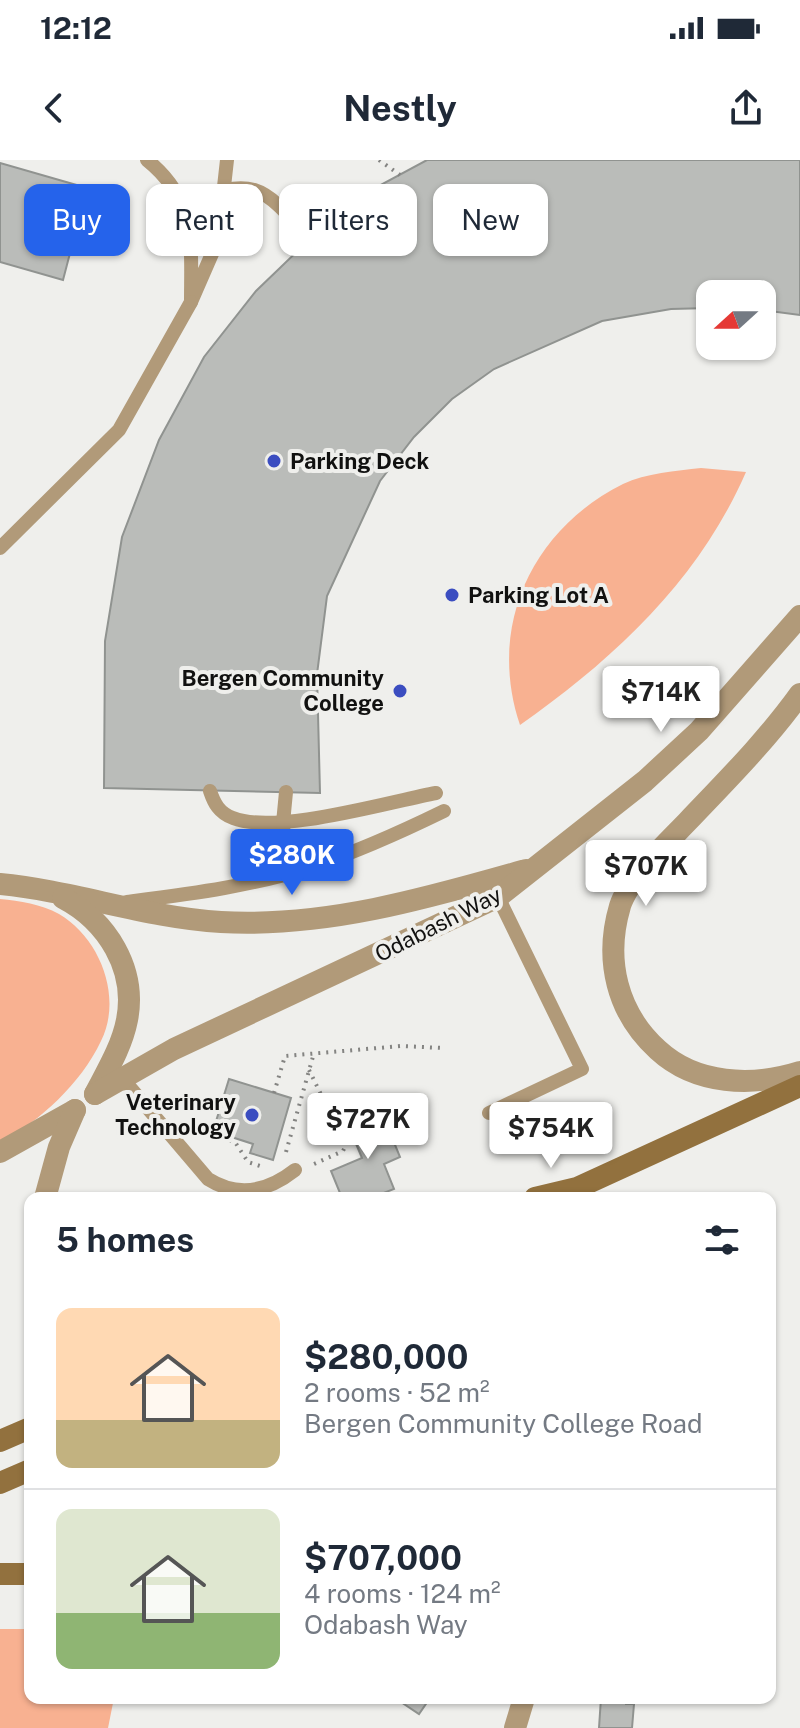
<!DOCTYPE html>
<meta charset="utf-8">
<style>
:root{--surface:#fff;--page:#f2f2f3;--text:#1f2937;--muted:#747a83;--line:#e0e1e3;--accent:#2563eb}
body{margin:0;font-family:"Public Sans",sans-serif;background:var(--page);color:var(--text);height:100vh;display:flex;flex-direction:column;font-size:30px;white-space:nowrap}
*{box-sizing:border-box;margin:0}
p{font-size:26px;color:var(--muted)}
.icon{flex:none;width:44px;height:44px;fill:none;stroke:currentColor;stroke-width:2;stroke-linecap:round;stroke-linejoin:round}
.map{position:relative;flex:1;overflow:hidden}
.side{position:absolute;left:24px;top:1032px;width:752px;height:512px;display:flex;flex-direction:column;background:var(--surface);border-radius:16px;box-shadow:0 2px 6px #0004}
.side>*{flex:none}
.banner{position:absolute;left:24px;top:24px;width:752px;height:72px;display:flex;gap:16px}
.needle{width:52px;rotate:249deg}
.controls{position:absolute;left:696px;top:120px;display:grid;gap:16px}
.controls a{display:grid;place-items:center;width:80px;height:80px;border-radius:16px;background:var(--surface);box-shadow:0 2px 6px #0004;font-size:40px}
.price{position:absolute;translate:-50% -68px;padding:0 18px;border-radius:8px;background:#fff;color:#222;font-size:26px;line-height:52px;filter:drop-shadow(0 2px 4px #0008)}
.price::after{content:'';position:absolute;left:50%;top:48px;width:24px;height:18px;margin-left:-12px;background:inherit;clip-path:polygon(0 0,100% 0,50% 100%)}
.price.on{background:var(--accent);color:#fff}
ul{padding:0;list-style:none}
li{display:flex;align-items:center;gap:24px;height:200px;padding:0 32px}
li+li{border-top:2px solid var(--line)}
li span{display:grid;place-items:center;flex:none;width:224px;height:160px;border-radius:16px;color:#555}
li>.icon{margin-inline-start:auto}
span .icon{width:96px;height:96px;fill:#fffc;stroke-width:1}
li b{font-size:34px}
h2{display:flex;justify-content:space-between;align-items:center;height:96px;padding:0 32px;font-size:34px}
.pill{padding:0 28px;border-radius:16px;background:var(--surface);box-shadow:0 2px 6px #0004;font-size:28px;line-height:72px}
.pill.on{background:var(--accent);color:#fff}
.status{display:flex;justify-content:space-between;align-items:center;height:56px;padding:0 40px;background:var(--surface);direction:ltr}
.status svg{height:22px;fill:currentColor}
header{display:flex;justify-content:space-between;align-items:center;height:104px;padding:0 32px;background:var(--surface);font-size:36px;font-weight:700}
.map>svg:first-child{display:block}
.green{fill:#f8b191}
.building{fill:#babcb9;stroke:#909390;stroke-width:2}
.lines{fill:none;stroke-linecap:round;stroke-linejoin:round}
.path{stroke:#848482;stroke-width:4;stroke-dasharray:2 6;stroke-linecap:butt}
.service{stroke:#b19a79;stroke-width:14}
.minor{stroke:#b19a79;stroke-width:22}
.secondary{stroke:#92713e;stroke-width:22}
.poi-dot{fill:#3b4dc0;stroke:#efefec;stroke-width:3}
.labels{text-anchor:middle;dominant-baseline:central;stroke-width:8;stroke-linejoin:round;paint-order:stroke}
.poi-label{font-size:22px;font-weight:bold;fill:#111110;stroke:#efefec;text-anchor:start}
.street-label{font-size:22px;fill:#111110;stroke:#efefec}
</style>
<div class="status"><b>12:12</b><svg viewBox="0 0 49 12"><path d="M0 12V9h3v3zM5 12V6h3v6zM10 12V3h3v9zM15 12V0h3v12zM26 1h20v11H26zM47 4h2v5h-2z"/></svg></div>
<header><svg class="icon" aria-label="back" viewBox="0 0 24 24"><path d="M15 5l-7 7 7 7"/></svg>Nestly<svg class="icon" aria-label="share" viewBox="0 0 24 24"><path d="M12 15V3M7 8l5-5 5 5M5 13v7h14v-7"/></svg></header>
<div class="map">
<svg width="800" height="1568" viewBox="0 0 800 1568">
<rect width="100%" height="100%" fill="#efefec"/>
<g class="green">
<path d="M701,308L746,312C699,420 614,499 520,565C487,467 531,370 623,324C646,313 676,311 701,308Z"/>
<path d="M0,739C20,741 41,744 59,754C100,778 123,837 101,881C80,925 41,959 0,984Z"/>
<path d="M0,1469H30V1538H114L108,1568H0Z"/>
</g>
<g class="building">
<path d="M427,0H800V155L762,150V134H710V148L671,149L602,161L494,209L452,239L414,277L380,321L327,436L317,514L320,633L104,628L105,481L122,377L159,280L204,197L256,131L310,79L373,29Z"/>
<path d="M0,3L87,28L63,120L0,102Z"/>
<path d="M229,919L291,938L273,1000L250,993L253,984L213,971Z"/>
<path d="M382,953L400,997L384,1004L394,1029L371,1038H342L331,1011L362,998L349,967Z"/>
<path d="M395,1538H430L419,1554Z"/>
<path d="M601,1538H626V1544H634L632,1568H599Z"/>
</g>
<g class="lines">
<g class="path">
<path d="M379,0L400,15"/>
<path d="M309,910L346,985L343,991L314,1004"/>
<path d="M274,933L285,896L401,886L443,888"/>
<path d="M219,973L218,977L235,982L248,1002L263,1007"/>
<path d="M286,992L314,893"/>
</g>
<g class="service">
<path d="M147,0C197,40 191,84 191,142L218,80L227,0"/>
<path d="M182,42C256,18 259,22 310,79"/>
<path d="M0,388L119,270L191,142"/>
<path d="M210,631C214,643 219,653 233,658C276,675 388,642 436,633"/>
<path d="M286,632L283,663L286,713"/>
<path d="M127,742C189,734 254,726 314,706C359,691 401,672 444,651"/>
<path d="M122,918L208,1019C238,1038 267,1032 295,1010"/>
<path d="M489,953L582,909L498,737"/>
</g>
<g class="minor">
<path d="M800,534C767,580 727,620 688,661C667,683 629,718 620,746C604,800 617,853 658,890C696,925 752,927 800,912"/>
<path d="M0,724C74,731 147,758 221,762C324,768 428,738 526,710"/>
<path d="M63,738C107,761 137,809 127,860C122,886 107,911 95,934"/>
<path d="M95,934L174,889L498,737L645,621L699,571L800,456"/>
<path d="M0,992L75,950"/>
<path d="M45,1038L59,987L75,950"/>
<path d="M515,1568L524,1538"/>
</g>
<g class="secondary">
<path d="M535,1038L577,1028L800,926"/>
<path d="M0,1281L30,1268"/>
<path d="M0,1323L30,1310"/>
<path d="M0,1414H30"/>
</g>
</g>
<g class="poi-dot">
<circle cx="274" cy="301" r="8"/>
<circle cx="452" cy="435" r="8"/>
<circle cx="400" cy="531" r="8"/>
<circle cx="252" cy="955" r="8"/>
</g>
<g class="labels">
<g class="poi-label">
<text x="290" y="301">Parking Deck</text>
<text x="468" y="435">Parking Lot A</text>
<text x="384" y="518" text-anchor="end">Bergen Community<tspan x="384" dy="25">College</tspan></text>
<text x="236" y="942" text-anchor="end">Veterinary<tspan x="236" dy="25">Technology</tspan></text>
</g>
<g class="street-label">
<text transform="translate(438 764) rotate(-27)">Odabash Way</text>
</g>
</g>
</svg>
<div class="controls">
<a><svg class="needle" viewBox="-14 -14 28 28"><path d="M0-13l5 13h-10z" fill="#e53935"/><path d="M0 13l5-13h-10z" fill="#747a83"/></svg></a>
</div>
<b class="price" style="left:661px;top:574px">$714K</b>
<b class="price on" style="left:292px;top:737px">$280K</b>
<b class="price" style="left:646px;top:748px">$707K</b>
<b class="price" style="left:368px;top:1001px">$727K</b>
<b class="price" style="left:551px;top:1010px">$754K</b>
<div class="banner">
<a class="pill on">Buy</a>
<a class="pill">Rent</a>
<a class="pill">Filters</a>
<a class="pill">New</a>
</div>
<section class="side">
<h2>5 homes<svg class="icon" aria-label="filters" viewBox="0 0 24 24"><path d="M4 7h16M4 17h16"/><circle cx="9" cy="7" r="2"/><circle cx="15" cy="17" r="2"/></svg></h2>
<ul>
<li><span style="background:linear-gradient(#ffd9b3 70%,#c2b280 0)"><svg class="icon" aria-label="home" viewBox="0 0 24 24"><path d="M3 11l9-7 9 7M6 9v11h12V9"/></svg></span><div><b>$280,000</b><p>2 rooms · 52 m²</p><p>Bergen Community College Road</p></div></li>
<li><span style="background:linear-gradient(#dfe7d0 65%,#8fb573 0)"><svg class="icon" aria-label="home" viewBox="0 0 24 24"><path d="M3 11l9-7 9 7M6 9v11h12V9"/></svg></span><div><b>$707,000</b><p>4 rooms · 124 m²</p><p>Odabash Way</p></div></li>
</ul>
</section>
</div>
